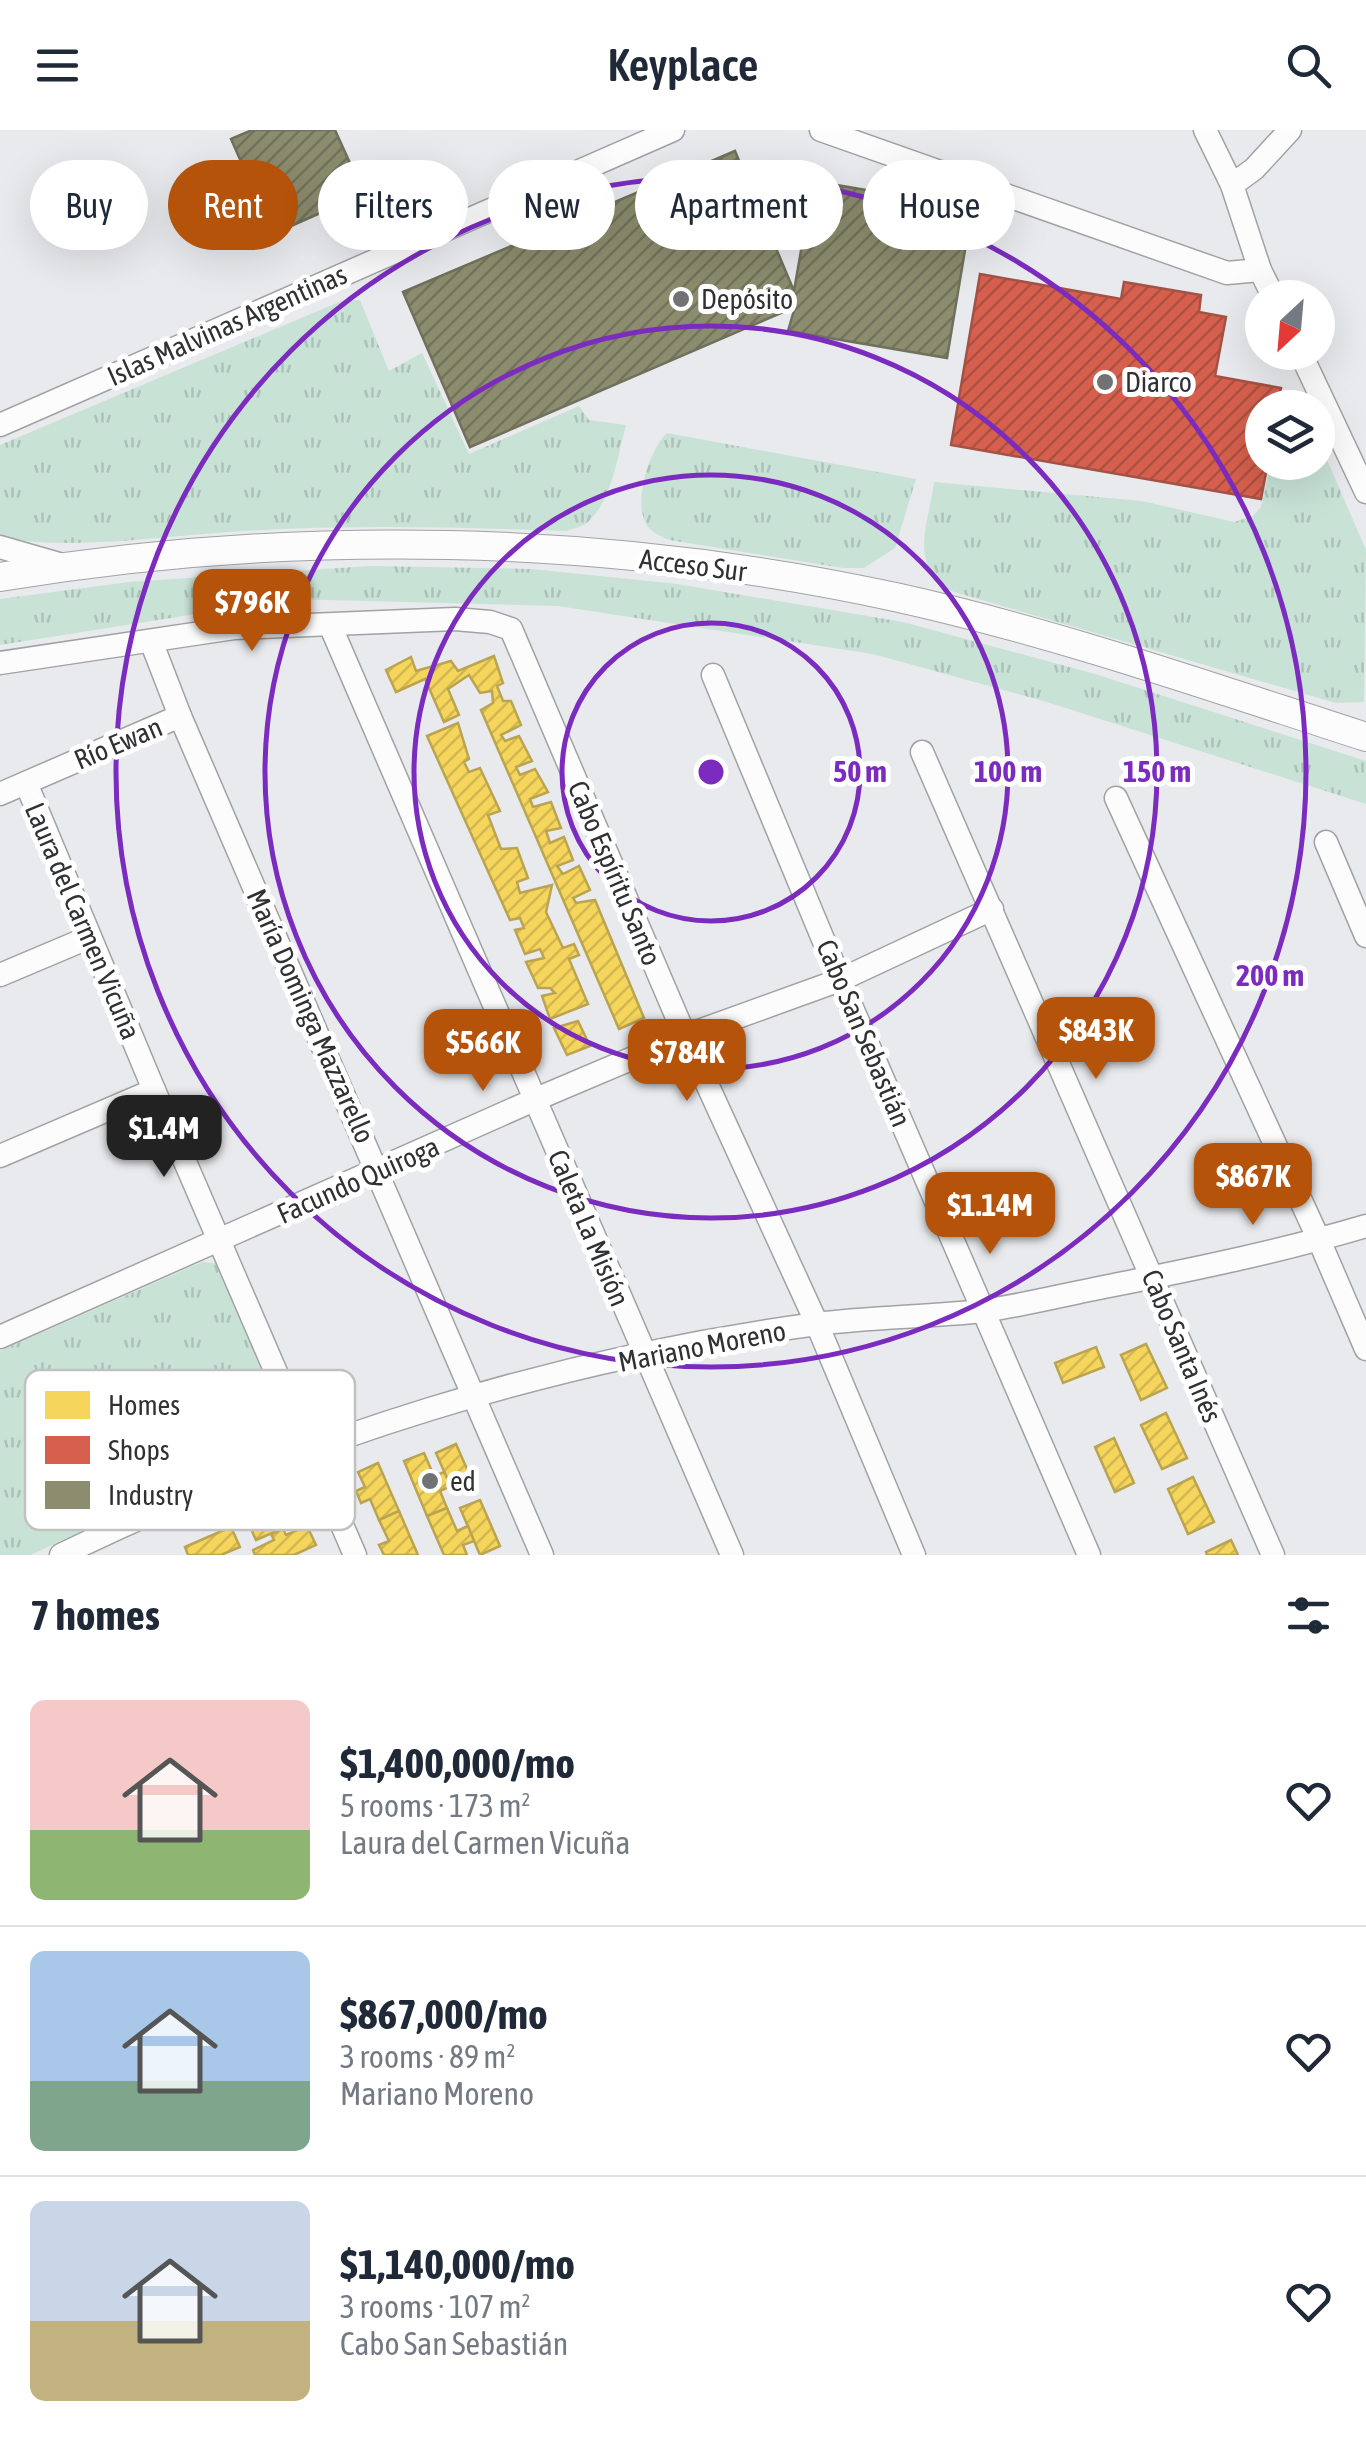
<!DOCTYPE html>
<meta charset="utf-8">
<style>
:root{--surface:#fff;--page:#f2f2f3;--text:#1f2937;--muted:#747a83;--line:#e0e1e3;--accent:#b45309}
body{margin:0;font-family:"Asap Condensed",sans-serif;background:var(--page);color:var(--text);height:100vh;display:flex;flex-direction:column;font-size:38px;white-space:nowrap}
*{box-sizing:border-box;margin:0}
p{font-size:32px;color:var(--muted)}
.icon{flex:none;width:55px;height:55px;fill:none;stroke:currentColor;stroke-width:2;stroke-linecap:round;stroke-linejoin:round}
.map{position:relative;height:1425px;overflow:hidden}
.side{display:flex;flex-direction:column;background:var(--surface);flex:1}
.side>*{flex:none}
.hud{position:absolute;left:30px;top:30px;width:1308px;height:90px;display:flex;gap:20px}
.needle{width:65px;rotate:206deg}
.buttons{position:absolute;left:1245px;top:150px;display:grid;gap:20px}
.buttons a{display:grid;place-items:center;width:90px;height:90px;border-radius:50%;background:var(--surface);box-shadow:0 10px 40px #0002;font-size:50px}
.price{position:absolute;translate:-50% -85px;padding:0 22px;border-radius:20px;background:var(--accent);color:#fff;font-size:32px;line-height:65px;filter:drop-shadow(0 2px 5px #0008)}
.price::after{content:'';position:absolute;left:50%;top:60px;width:30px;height:22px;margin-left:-15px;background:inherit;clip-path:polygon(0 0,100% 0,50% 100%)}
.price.current{background:#222;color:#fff}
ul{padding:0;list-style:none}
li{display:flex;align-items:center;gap:30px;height:250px;padding:0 30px}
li+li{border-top:2px solid var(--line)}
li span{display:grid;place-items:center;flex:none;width:280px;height:200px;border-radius:15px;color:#555}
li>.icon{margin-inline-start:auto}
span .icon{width:120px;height:120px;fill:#fffc;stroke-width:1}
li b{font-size:42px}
h2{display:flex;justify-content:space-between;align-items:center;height:120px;padding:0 30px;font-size:42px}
.chip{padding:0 35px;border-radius:45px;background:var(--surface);box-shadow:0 10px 40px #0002;font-size:35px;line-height:90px}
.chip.current{background:var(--accent);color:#fff}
header{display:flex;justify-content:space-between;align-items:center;height:130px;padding:0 30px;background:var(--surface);font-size:45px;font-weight:600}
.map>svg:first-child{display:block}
.grass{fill:url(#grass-tufts)}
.homes{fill:url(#homes-hatch);stroke:#bba450;stroke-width:2.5}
.shops{fill:url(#shops-hatch);stroke:#a45245;stroke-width:2.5}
.industry{fill:url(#industry-hatch);stroke:#70715c;stroke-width:2.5}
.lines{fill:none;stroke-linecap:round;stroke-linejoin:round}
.minor-casing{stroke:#a1a2a4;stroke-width:25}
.major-casing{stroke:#a1a2a4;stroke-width:30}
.minor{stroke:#fcfcfc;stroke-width:22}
.major{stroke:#fcfcfc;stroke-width:28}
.ring{fill:none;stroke:#7b2cbf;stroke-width:5}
.poi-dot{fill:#707274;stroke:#fff;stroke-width:4}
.labels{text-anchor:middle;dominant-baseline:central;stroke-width:10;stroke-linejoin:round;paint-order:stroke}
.poi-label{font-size:28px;fill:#303133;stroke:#fff;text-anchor:start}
.street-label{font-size:28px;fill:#303133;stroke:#fff}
.key{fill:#fff;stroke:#c1c1c2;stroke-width:2.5}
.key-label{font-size:28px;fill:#303133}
.centre{fill:#7b2cbf;stroke:#fff;stroke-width:5}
.ring-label{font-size:30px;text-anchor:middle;font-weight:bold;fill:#7b2cbf;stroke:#fff;stroke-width:10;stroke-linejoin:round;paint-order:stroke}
</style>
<header><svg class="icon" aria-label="menu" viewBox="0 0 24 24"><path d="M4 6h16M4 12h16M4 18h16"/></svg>Keyplace<svg class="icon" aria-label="search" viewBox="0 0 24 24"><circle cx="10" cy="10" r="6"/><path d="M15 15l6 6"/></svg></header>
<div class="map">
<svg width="1366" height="1425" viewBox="0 0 1366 1425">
<defs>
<pattern id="grass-tufts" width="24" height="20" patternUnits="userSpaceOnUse" patternTransform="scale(2.5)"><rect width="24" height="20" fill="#c8e2d6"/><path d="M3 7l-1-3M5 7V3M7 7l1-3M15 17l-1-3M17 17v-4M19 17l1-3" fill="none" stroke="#acc2b8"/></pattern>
<pattern id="homes-hatch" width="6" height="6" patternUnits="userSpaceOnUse" patternTransform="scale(2.5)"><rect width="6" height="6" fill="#f6d55c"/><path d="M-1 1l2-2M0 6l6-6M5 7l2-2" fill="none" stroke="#d3b750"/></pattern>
<pattern id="shops-hatch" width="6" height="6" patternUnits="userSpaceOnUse" patternTransform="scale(2.5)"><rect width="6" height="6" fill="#d6604d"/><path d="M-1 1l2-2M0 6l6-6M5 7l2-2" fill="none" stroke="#ae5041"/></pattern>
<pattern id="industry-hatch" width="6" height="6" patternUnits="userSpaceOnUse" patternTransform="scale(2.5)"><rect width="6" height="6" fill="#8c8c6e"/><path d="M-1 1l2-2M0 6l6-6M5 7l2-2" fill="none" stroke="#73735b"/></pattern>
</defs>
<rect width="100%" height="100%" fill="#e8eaed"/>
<g class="grass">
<path d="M344,170H360L389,241L422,223L469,324L579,276L589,290L626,295C618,325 612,370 588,392C583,397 574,398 566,401C454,397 341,394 229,402C153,407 77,420 0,408V315Z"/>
<path d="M667,303L916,349L895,418L864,438H843L669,410C658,405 648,401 644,389C635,366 650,319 667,303Z"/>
<path d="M1318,309L1366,420L1364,572L1336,573L951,461C907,435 929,393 934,352L1142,371L1234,392L1253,386L1261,377L1271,333L1318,332Z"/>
<path d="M370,436L532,439L677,454L903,492L1095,544L1366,631V674L1047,572L873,524L558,476L290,469L0,515V469L129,452Z"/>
<path d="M202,1132L215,1133L220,1138L292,1305L288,1313L145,1371L31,1425H0V1221Z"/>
</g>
<g class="homes">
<path d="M494,526L503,553L497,556L503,571H511L521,595L501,605L505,611L519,606L532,631L516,637L520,645L535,639L548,662L530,669L533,677L551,672L561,698L546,701L550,713L564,707L573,730L557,736L563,744L579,736L590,760L573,768L576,773L595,770L644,888L619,899L481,580L493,573L492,561L480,563L469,545L448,559L459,585L444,592L425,549L396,562L386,540L411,527L416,541L451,531L458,541Z"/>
<path d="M458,593L469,629L464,632L469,642L480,638L500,681L488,685L501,719L517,718L528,748L517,752L520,763L552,755L546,782L563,818L574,814L579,825L569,829L588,874L550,889L542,866L555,863L550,858H538L526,832L544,828L540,819L525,824L515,800L524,798L520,788L510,790L427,606Z"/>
<path d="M578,891L590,916L567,925L554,898Z"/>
<path d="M1146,1214L1167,1258L1141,1270L1121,1225Z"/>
<path d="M1096,1217L1104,1237L1063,1253L1055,1233Z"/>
<path d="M1166,1283L1187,1328L1162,1339L1141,1295Z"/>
<path d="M1114,1308L1134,1353L1115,1362L1095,1317Z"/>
<path d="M456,1314L474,1355L454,1364L436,1323Z"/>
<path d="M424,1323L434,1346L444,1342L451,1356L440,1361L447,1378L427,1386L404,1331Z"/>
<path d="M378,1333L399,1381L379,1390L370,1369L361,1373L356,1361L365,1357L358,1342Z"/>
<path d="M1193,1347L1214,1392L1188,1404L1168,1359Z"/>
<path d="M293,1370L302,1390L256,1410L247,1390Z"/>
<path d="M480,1370L500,1416L480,1425L460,1378Z"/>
<path d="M447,1378L457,1401L468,1396L474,1411L463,1415L467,1425H444L427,1386Z"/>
<path d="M399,1381L418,1425H384L379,1415L389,1411L379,1390Z"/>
<path d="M307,1396L316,1415L294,1425H255L253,1420L274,1410L271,1404L283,1399L286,1405Z"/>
<path d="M231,1397L240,1417L221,1425H188L185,1417Z"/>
<path d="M1231,1410L1238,1425H1207L1206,1422Z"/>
</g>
<path class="shops" d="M980,144L1121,169L1124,152L1201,165L1199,182L1226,187L1215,246L1281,258L1277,278H1262V332H1268L1261,369L951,315Z"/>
<g class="industry">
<path d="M252,0H335L378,95L342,112L327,80L273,104L231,9Z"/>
<path d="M735,21L794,161L813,51L972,78L947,228L788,201L795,177L470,317L403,162Z"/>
</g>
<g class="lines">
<defs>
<g id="minor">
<path d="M821,0L1227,143L1260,140"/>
<path d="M1205,0L1232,55L1260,140L1274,168"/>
<path d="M1232,55L1254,39L1290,0"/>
<path d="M1300,222L1366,362"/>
<path d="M0,295L673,0"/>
<path d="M0,417L66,436"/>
<path d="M330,495L732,1425"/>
<path d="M151,511L180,586L542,1425"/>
<path d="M0,533L234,498L455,489L490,492L511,499L685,906L817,1194L914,1425"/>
<path d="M713,545L840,850L1089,1425"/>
<path d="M922,622L1273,1425"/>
<path d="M26,653L154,960L355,1425"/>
<path d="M0,664L180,586"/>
<path d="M1116,668L1319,1110L1366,1219"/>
<path d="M1326,712L1366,806"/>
<path d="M0,845L90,807"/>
<path d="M0,1026L154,960"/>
<path d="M0,1207L534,970L685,906L840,850L992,779"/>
<path d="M61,1425C297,1310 556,1228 817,1194C872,1187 928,1187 982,1181C1025,1175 1067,1164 1109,1156C1195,1139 1282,1121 1366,1096"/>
</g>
<path id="major" d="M0,447C293,398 604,404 895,467C1054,502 1211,557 1366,607"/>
</defs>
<use href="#minor" class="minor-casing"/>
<use href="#major" class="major-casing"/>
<use href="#minor" class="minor"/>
<use href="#major" class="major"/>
</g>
<g class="ring">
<circle cx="711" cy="642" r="149"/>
<circle cx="711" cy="642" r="297"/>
<circle cx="711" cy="642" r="446"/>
<circle cx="711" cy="642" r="595"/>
</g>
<g class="poi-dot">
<circle cx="681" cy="169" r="10"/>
<circle cx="1105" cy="252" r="10"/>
<circle cx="430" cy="1351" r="10"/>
</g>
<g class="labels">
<g class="poi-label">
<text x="701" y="169">Depósito</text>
<text x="1125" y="252">Diarco</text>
<text x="450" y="1351">ed</text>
</g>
<g class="street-label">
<text transform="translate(227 195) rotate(-24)">Islas Malvinas Argentinas</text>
<text transform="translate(693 435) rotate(7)">Acceso Sur</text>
<text transform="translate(118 613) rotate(-23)">Río Ewan</text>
<text transform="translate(615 743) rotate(67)">Cabo Espíritu Santo</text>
<text transform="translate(83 791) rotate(67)">Laura del Carmen Vicuña</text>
<text transform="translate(311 886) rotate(66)">María Dominga Mazzarello</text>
<text transform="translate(864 903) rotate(67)">Cabo San Sebastián</text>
<text transform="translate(358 1050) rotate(-24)">Facundo Quiroga</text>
<text transform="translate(589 1098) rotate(67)">Caleta La Misión</text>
<text transform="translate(702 1216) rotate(-11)">Mariano Moreno</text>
<text transform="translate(1182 1216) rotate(67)">Cabo Santa Inés</text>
</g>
</g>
<rect x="25" y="1240" width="330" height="160" rx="15" class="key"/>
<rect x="45" y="1261" width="45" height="28" fill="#f6d55c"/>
<rect x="45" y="1306" width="45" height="28" fill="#d6604d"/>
<rect x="45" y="1351" width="45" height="28" fill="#8c8c6e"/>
<g class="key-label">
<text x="108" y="1285">Homes</text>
<text x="108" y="1330">Shops</text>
<text x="108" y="1375">Industry</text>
</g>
<circle cx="711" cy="642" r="15" class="centre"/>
<g class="ring-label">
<text x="860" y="652">50 m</text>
<text x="1008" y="652">100 m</text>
<text x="1157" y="652">150 m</text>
<text x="1270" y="856">200 m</text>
</g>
</svg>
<div class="buttons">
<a><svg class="needle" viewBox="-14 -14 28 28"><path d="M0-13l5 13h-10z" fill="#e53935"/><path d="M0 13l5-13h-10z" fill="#747a83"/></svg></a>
<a><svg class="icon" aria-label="layers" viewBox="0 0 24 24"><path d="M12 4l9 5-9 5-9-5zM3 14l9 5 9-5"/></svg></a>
</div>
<b class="price" style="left:252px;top:524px">$796K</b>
<b class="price" style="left:1096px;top:952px">$843K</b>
<b class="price" style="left:483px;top:964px">$566K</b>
<b class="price" style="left:687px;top:974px">$784K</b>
<b class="price current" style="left:164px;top:1050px">$1.4M</b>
<b class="price" style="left:1253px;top:1098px">$867K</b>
<b class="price" style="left:990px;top:1127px">$1.14M</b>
<div class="hud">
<a class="chip">Buy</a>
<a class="chip current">Rent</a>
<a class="chip">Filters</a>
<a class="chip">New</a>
<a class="chip">Apartment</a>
<a class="chip">House</a>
</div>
</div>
<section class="side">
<h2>7 homes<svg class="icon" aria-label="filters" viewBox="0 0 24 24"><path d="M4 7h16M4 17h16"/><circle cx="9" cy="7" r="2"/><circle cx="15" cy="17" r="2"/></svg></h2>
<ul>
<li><span style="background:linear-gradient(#f6c9c9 65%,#8fb573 0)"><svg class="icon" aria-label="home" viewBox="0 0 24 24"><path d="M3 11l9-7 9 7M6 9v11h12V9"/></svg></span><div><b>$1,400,000/mo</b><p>5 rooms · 173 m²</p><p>Laura del Carmen Vicuña</p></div><svg class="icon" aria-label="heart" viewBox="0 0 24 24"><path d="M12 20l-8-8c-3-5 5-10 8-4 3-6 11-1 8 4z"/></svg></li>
<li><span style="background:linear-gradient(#a9c7e8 65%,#7fa58c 0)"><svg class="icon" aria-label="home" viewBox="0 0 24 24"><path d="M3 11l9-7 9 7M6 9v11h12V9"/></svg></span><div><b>$867,000/mo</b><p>3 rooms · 89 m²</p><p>Mariano Moreno</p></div><svg class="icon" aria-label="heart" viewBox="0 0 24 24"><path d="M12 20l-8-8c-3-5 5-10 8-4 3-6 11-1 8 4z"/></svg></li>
<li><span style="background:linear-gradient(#c9d6e8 60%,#c2b280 0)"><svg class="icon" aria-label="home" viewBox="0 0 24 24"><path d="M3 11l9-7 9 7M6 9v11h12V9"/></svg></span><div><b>$1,140,000/mo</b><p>3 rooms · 107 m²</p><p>Cabo San Sebastián</p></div><svg class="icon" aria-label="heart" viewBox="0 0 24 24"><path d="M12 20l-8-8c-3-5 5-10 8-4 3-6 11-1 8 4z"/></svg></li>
</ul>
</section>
